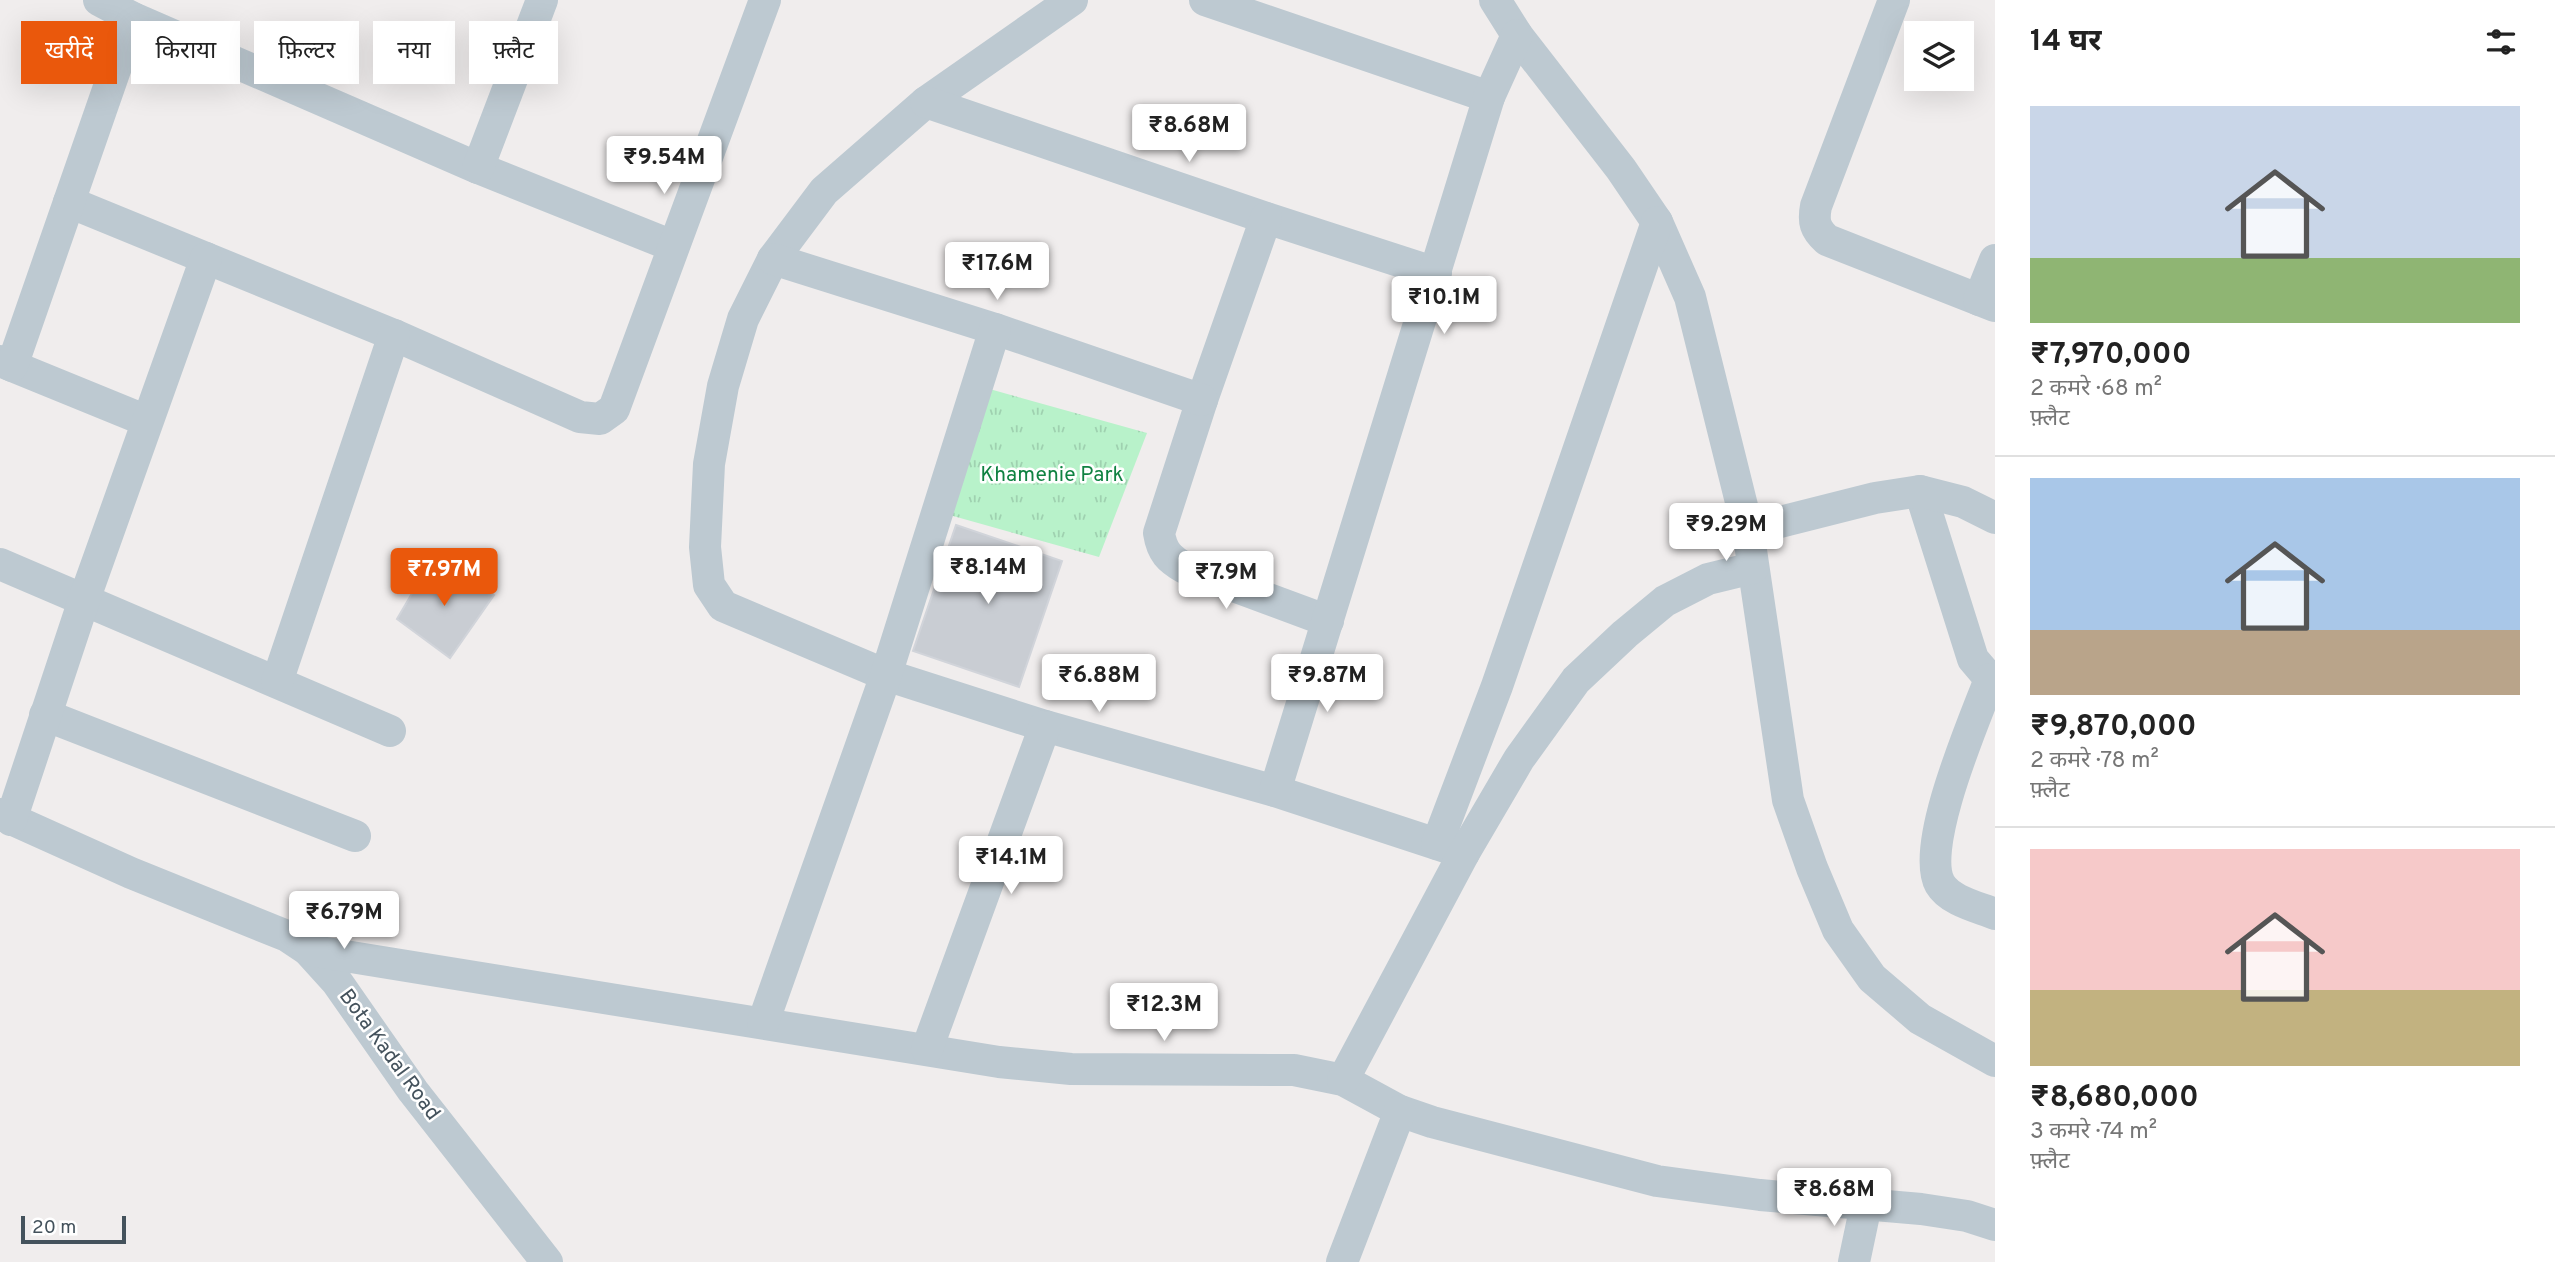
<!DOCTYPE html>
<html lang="hi">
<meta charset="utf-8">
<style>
:root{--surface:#fff;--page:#f6f6f6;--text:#222;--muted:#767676;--line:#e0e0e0;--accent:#ea580c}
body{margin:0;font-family:Overpass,"Noto Sans Devanagari",sans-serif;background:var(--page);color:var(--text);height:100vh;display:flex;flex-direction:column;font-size:26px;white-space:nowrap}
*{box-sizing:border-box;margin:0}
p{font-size:23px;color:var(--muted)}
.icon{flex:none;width:38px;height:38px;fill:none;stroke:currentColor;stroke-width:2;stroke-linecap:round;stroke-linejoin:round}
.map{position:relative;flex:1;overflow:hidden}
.drawer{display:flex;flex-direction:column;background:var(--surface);width:560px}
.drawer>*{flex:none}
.guide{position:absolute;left:21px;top:21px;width:665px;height:63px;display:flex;gap:14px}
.controls{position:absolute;left:1904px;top:21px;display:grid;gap:14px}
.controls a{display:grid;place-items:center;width:70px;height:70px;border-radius:0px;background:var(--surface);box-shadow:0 7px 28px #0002;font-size:35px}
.scale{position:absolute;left:21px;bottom:18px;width:105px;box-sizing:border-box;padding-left:7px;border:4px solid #44525c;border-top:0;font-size:19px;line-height:24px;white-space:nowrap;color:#44525c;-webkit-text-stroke:5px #fff;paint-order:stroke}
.price{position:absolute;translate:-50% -60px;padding:0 16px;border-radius:7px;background:#fff;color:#222;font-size:23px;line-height:46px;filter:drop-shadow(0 2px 4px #0008)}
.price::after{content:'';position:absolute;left:50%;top:42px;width:21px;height:16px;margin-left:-10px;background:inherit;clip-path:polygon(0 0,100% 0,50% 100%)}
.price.current{background:var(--accent);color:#fff}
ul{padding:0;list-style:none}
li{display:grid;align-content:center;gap:14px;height:371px;padding:0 35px}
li+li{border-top:2px solid var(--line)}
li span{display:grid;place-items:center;height:217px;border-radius:0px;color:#555}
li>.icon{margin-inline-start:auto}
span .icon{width:126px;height:126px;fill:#fffc;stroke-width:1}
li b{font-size:30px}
h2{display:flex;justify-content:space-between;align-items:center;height:84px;padding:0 35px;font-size:30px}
.tag{padding:0 24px;border-radius:0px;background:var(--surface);box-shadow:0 7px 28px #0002;font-size:24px;line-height:63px}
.tag.current{background:var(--accent);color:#fff}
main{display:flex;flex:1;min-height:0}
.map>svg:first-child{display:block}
.grass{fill:url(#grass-tufts)}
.building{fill:#c9cdd3;stroke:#d1d4da;stroke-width:2}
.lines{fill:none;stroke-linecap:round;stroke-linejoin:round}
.minor{stroke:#bdc9d1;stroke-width:32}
.labels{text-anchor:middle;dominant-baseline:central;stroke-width:5;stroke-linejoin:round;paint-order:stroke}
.park-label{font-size:21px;fill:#108242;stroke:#fff}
.street-label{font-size:21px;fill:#44525c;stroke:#fff}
</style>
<main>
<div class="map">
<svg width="1995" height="1262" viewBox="0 0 1995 1262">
<defs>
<pattern id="grass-tufts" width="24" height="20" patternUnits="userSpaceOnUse" patternTransform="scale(1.75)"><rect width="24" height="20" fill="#b8f2ca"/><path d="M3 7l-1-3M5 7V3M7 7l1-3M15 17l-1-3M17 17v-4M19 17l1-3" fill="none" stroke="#9fd1b0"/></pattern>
</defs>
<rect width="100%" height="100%" fill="#f0eded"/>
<path class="grass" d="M986,388L1147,433L1099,557L946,514Z"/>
<g class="building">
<path d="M956,525L1062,561L1019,687L913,651Z"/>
<path d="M431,561L494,595L450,658L397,619Z"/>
</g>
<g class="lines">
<g class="minor">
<path d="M99,0L133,18L478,168L673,246"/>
<path d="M1072,0L926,102L824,191L773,259L743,319L723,386L709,464L705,547L709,585L723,606L886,675L1045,726L1275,791L1464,853"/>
<path d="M1205,0L1489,97"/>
<path d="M1495,0L1517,35L1621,169L1657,222L1690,297L1748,530L1788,800L1812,868L1838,930L1872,978L1920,1019L1995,1061"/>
<path d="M1894,0L1816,206C1813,222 1815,229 1827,240L1995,306"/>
<path d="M926,102L1266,218L1436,273"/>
<path d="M478,168L542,0"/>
<path d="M69,202L394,335L580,417L600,419L614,409L765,0"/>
<path d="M1266,218L1202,400L1159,533C1162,552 1169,559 1185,568L1328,621"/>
<path d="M773,259L995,329L1202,400"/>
<path d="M1979,300L1995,260"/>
<path d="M0,361L147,421"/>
<path d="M12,366L133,18"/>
<path d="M1920,491L1973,659L1990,679L1995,681"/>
<path d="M1748,530L1875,498L1920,491L1963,502L1995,518"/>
<path d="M0,564L390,731"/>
<path d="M1990,679C1975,719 1919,847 1940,884C1950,901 1978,907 1995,914"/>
<path d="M277,682L394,335"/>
<path d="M45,715L355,836"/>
<path d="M1275,791L1489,97L1517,35"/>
<path d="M0,814L131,873L287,936L308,950L337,982L413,1091L547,1262"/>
<path d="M11,820L84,600L206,258"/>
<path d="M1437,844L1497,686L1657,222"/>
<path d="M308,950L999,1062L1071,1069L1294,1070L1343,1080L1400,1111L1432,1122L1657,1181L1760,1195L1921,1209L1967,1216L1995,1225"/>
<path d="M763,1023L886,675L995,329"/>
<path d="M927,1049L1045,726"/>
<path d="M1343,1080L1464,853L1519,759L1576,680L1625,634L1665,601L1708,579L1753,568"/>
<path d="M1342,1262L1400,1111"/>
<path d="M1854,1262L1866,1205"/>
</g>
</g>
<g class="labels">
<g class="park-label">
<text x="1052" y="475">Khamenie Park</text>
</g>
<g class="street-label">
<text transform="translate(389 1055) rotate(54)">Bota Kadal Road</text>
</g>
</g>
</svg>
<div class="controls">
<a><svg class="icon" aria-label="layers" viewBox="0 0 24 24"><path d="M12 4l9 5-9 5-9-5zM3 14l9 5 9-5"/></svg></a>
</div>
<div class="scale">20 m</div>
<b class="price" style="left:1189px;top:164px">₹8.68M</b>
<b class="price" style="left:664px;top:196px">₹9.54M</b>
<b class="price" style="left:997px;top:302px">₹17.6M</b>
<b class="price" style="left:1444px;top:336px">₹10.1M</b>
<b class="price" style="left:1726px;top:563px">₹9.29M</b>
<b class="price" style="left:988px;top:606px">₹8.14M</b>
<b class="price current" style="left:444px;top:608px">₹7.97M</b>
<b class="price" style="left:1226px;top:611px">₹7.9M</b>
<b class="price" style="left:1099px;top:714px">₹6.88M</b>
<b class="price" style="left:1327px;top:714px">₹9.87M</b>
<b class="price" style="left:1011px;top:896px">₹14.1M</b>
<b class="price" style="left:344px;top:951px">₹6.79M</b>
<b class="price" style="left:1164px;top:1043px">₹12.3M</b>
<b class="price" style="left:1834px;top:1228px">₹8.68M</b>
<div class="guide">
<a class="tag current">खरीदें</a>
<a class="tag">किराया</a>
<a class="tag">फ़िल्टर</a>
<a class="tag">नया</a>
<a class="tag">फ़्लैट</a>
</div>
</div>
<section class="drawer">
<h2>14 घर<svg class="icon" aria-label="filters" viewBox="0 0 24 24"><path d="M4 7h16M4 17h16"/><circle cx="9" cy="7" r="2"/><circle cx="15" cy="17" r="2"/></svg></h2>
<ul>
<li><span style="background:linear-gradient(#c9d6e8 70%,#8fb573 0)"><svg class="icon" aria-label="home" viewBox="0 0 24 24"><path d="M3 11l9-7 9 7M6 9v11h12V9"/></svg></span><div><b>₹7,970,000</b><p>2 कमरे · 68 m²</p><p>फ़्लैट</p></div></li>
<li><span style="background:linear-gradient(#a9c7e8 70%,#b9a48a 0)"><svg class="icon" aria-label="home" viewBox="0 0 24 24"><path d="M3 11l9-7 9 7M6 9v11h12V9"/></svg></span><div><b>₹9,870,000</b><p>2 कमरे · 78 m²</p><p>फ़्लैट</p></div></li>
<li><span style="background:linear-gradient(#f6c9c9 65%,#c2b280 0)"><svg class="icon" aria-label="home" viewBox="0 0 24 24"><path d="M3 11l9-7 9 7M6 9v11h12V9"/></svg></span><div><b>₹8,680,000</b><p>3 कमरे · 74 m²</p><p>फ़्लैट</p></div></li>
</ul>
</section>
</main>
